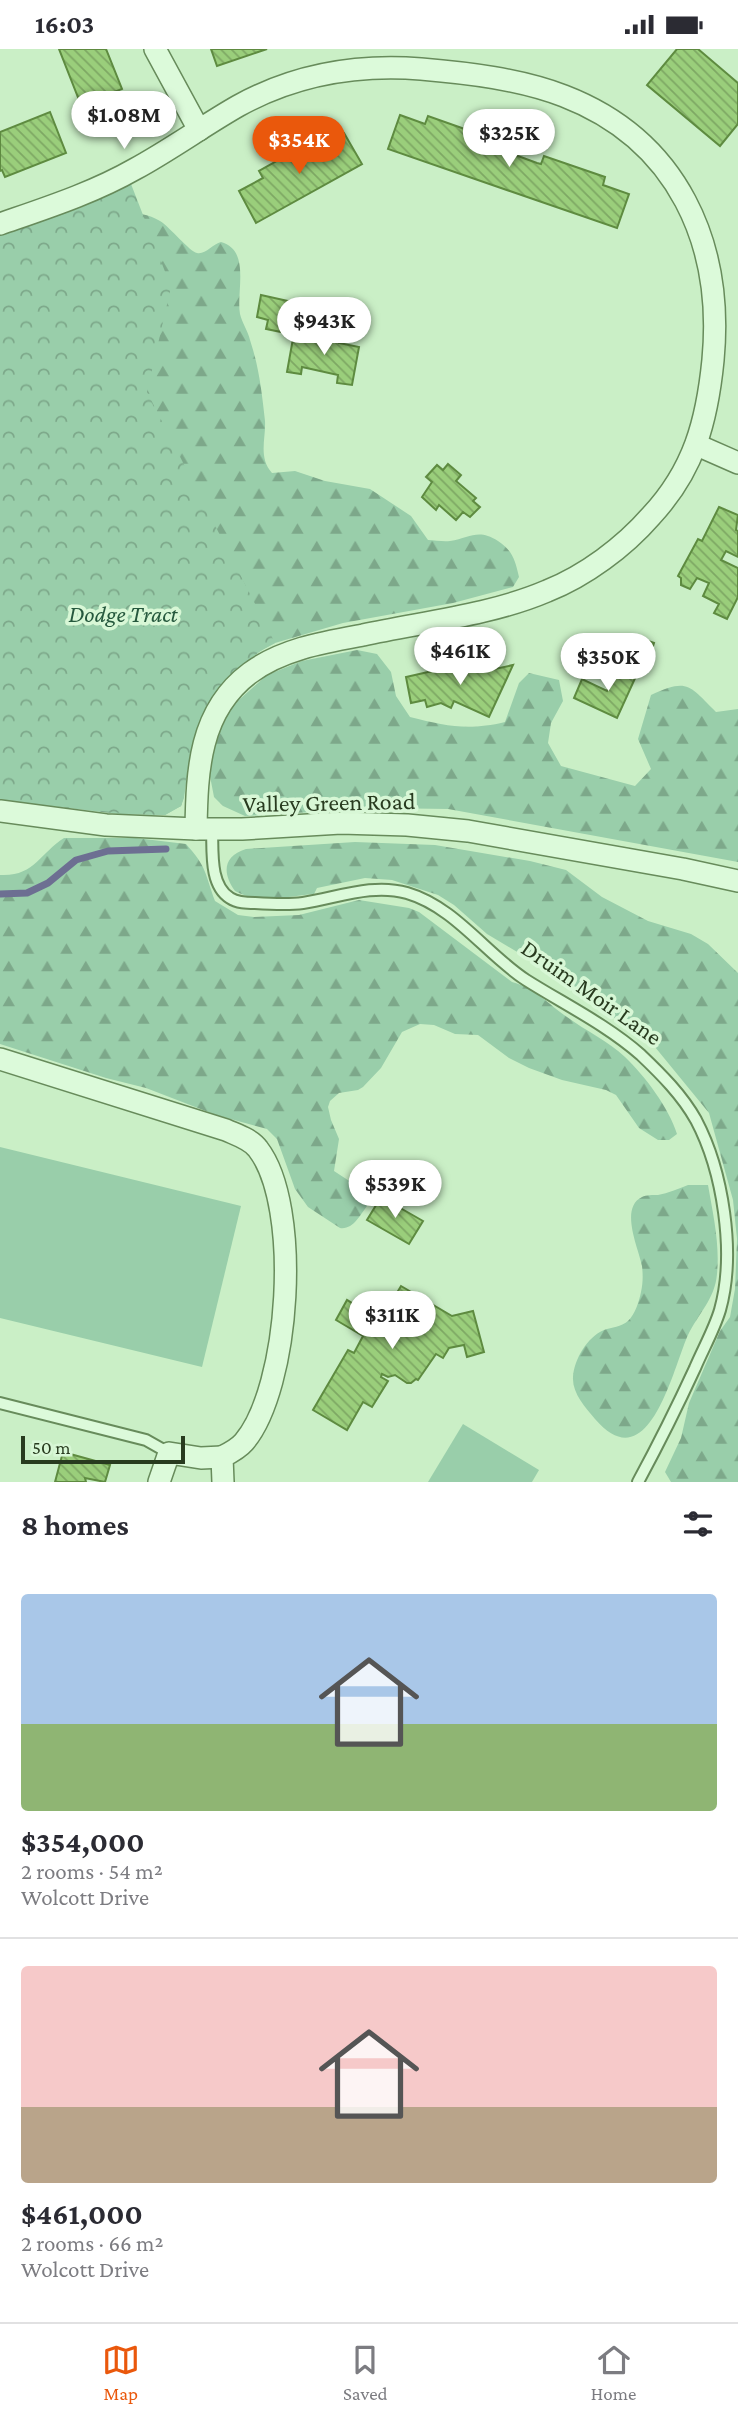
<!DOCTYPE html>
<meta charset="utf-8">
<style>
:root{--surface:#fff;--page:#f7f7f7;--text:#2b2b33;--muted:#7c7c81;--line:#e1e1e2;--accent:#ea580c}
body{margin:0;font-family:"Crimson Pro",serif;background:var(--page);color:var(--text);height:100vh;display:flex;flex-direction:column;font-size:26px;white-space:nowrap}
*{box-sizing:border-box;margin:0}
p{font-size:23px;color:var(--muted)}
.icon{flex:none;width:38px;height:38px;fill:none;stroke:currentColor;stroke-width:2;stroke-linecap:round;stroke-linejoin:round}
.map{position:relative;height:1433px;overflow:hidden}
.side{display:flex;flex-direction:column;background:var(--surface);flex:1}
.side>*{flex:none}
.scale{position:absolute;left:21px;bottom:18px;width:164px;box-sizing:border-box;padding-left:7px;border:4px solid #283b1f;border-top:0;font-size:19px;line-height:24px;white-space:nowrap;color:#283b1f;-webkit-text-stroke:5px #d8f7d6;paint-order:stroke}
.price{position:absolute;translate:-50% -60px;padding:0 16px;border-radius:24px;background:#fff;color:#222;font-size:23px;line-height:46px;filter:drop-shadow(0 2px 4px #0008)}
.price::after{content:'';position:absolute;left:50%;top:42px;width:21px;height:16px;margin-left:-10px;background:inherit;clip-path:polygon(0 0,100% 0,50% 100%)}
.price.active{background:var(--accent);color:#fff}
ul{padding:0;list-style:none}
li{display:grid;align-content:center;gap:14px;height:371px;padding:0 21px}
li+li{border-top:2px solid var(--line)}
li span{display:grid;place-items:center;height:217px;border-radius:7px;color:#555}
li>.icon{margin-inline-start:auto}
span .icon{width:126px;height:126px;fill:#fffc;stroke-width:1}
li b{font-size:30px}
h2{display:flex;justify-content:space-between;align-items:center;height:84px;padding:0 21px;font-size:30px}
.status{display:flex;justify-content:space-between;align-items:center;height:49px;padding:0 35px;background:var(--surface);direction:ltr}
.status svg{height:19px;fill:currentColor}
.tab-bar{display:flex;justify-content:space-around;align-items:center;height:98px;border-top:2px solid var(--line);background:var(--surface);font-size:19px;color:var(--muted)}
.tab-bar a{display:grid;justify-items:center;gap:4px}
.tab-bar .active{color:var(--accent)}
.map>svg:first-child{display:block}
.forest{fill:url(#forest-firs)}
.park{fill:url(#park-crowns)}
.garden{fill:#99ceaa}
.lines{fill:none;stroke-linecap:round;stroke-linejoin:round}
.stream{stroke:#6d6f92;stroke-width:7}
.building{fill:url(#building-back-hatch);stroke:#5e8b40;stroke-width:2}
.service-casing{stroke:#678b5b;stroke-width:14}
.minor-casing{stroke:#678b5b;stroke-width:24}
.service{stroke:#dcfada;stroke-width:10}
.minor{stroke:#dcfada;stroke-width:21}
.labels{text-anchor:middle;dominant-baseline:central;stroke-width:7;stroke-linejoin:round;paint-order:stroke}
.park-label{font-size:24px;font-style:italic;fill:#25583d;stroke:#d8f7d6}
.street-label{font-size:24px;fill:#283b1f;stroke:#d8f7d6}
</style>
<div class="status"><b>16:03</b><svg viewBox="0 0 49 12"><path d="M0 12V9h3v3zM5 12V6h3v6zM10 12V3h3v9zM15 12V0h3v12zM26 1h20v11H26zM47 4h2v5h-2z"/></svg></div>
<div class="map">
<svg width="738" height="1433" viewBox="0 0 738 1433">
<defs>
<pattern id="forest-firs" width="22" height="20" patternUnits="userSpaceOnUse" patternTransform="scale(1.75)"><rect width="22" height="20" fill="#99ceaa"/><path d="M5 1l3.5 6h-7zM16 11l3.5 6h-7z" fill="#7da88a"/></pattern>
<pattern id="park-crowns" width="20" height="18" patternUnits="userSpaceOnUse" patternTransform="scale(1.75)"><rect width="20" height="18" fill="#99ceaa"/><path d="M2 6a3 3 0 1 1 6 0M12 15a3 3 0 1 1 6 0" fill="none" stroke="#7da88a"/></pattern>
<pattern id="building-back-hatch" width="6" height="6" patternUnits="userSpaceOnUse" patternTransform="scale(1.75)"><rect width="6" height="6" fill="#9ace7b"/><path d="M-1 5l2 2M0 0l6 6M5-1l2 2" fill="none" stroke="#7ea864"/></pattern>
</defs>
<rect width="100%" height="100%" fill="#caefc6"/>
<g class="forest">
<path d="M123,162C136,164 149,165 160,172C170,178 190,203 197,204C205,206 213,195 221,193C251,201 236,243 240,265C242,274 248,282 250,291C259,318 262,344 265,372C266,390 258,408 272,424L295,422L325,432L370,440L411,467L428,491C435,491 443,493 450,492C470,489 478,479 498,492C513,502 515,511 519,528L513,538L453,554L343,574L275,594L260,602L222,635L206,660L188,717L184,749L181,757L165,766L119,765L0,751V199Z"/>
<path d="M357,601L377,605L391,623L396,647L410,668C446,677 468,682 505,673L519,634L529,624L559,631L563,652L551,674L548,694L561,717L635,737L651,720L638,690L651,646C688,629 689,636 716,663L738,660V813L448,760L377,759L245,767L223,757L214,748L209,722L214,695L232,657L267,626L302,612Z"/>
<path d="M64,789H136L186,795C207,818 205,825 215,852L238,866L254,868L299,866L359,851L409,859L419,863L512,933C535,939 548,955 567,968C586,982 608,992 625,1008C645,1027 669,1059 677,1085L669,1091H658L639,1079L616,1046L606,1041L562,1031L529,1019L509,1009L478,986L455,985L434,976L420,975L402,983L381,1019L363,1038L358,1041L339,1044L330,1052L328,1058L331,1071L339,1090L334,1122L360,1139L367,1157C360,1166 353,1181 340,1179L308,1158L295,1140L277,1090L267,1080L216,1066L146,1039L106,1029L0,995V826C34,828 40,804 64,789Z"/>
<path d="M355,793L435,796L530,812L566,821L602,848L648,872L691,885L708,895L738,924V1433H671L665,1423L681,1389L689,1354L720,1282L730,1268L735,1240L737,1190L733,1151L709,1064L655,998L603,961L568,933L487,885L454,856L438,846L392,831L365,829L317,839L314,845C287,847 260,856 235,842C222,824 223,807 246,800Z"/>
<path d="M688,1136H708C713,1165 720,1195 717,1225C715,1250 698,1265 688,1286C673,1319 649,1433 595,1370C585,1358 572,1344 573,1328C574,1311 587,1288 604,1281C612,1278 621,1278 628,1272C635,1265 639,1253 641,1243C643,1234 643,1226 642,1217C639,1200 619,1159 642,1148C646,1146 653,1146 658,1146C668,1144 678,1140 688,1136Z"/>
</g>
<path class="park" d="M131,135L171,238L147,343L275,594C222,621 203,659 189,714C185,729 186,744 181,757L165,766L130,765L0,751V186L80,159Z"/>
<g class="garden">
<path d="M0,1098L241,1157L202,1318L0,1269Z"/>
<path d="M463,1375L539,1421L532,1433H428Z"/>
</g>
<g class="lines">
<path class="stream" d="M0,845L27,844L48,834L76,811L108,802L166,800"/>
</g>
<g class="building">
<path d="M59,0H106L122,40L81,56Z"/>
<path d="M211,0H267L217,17Z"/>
<path d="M677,0H698L738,34V75L720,97L647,36Z"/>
<path d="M50,63L66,104L5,128L2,121L0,122V83Z"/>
<path d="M400,66L425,75L428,67L490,89L488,96L537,114L541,115L544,107L605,128L603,136L629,145L617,179L388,100Z"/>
<path d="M344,84L362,115L256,174L239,142L263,129L259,122L316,90L320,97Z"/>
<path d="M261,246L288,252L281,283L266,280L268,271L257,268Z"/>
<path d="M294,284L321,290L322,284L340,288L339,294L359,298L352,336L337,334L338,326L302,318L301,325L287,323Z"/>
<path d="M448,415L461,426L456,432L476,449L473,452L480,458L470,468L463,463L456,471L439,456L436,461L422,448L432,433L426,428L437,416L443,421Z"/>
<path d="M719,458L738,466L736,481L738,482V508L726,502L721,511L738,519V548L727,570L714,564L719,555L703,547L709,534L697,529L690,540L681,536V529L678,527L698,490L702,492Z"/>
<path d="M630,586L654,594L647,616L622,608Z"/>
<path d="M471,609L495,620L513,616L489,668L454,652L451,659L441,654L427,658L425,651L411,654L406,628L446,619L448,622L455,618L465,623Z"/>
<path d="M619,617L637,625L617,669L574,649L582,630L607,642Z"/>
<path d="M381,1148L423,1172L409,1195L367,1171Z"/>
<path d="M401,1237L452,1267L473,1262L484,1303L467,1308L464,1296L449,1299L443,1309L436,1305L418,1331L416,1330L411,1334H407L395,1326L388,1328L382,1325L381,1328L388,1332L372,1358L363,1353L347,1381L313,1361L348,1301L354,1304L363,1287L336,1271L347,1251L375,1268L381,1261L386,1262Z"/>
<path d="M63,1403L110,1416L105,1433L85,1429L86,1433H55Z"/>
</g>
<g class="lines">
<defs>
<g id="service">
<path d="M212,780C213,801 209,836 230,849C237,854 247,854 255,854C271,855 288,856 303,854C337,849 372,834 407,844C455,858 486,905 526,931C564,955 607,976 641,1006C661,1025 682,1046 696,1071C723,1122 736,1204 720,1261C714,1281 703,1300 695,1319C677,1358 658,1396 638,1433"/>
<path d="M0,1354L146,1391L169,1404"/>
</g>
<g id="minor">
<path d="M155,0L199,81"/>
<path d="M0,175C46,159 93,144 135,120C170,101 203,77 238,57C294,26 357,15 421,20C468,24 520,30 564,47C678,91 724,195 713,311C707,372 694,421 651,467C624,498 585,527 547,542C491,566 423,573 363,586C325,593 282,600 250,624C199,662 197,722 196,780"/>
<path d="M697,396L738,414"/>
<path d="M0,762L106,776L196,780H242L341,774L407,776L468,782L683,820L738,832"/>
<path d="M0,1010L226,1081C237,1086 251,1090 258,1100C302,1157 290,1339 244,1393C238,1400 230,1404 222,1408L223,1433"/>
<path d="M159,1433L169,1404L201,1409L222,1408"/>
</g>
</defs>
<use href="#service" class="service-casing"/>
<use href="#minor" class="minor-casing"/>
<use href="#service" class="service"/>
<use href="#minor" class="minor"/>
</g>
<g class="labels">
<g class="park-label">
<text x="123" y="564">Dodge Tract</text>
</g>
<g class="street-label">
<text transform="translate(329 753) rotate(-1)">Valley Green Road</text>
<text transform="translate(592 943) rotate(35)">Druim Moir Lane</text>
</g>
</g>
</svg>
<div class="scale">50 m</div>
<b class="price" style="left:124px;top:102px">$1.08M</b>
<b class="price" style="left:509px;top:120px">$325K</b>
<b class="price active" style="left:299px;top:127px">$354K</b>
<b class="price" style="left:324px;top:308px">$943K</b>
<b class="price" style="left:460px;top:638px">$461K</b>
<b class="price" style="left:608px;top:644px">$350K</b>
<b class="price" style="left:395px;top:1171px">$539K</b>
<b class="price" style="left:392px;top:1302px">$311K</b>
</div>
<section class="side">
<h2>8 homes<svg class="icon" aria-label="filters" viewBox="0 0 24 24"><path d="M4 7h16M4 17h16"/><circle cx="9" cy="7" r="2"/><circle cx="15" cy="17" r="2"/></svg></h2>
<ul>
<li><span style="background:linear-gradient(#a9c7e8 60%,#8fb573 0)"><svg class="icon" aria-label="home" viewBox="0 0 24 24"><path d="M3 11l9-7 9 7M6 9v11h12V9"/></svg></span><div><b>$354,000</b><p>2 rooms · 54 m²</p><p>Wolcott Drive</p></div></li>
<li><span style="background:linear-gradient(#f6c9c9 65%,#b9a48a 0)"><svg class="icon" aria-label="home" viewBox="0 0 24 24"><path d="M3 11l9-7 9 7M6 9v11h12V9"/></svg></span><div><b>$461,000</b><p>2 rooms · 66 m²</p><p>Wolcott Drive</p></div></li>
</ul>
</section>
<nav class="tab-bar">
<a class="active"><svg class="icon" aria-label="map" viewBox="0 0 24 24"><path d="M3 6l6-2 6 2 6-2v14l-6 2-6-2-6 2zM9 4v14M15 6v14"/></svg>Map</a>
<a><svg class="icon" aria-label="saved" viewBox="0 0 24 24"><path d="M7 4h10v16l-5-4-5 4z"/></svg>Saved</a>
<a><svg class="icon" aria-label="home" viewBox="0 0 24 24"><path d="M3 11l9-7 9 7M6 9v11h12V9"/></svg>Home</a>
</nav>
